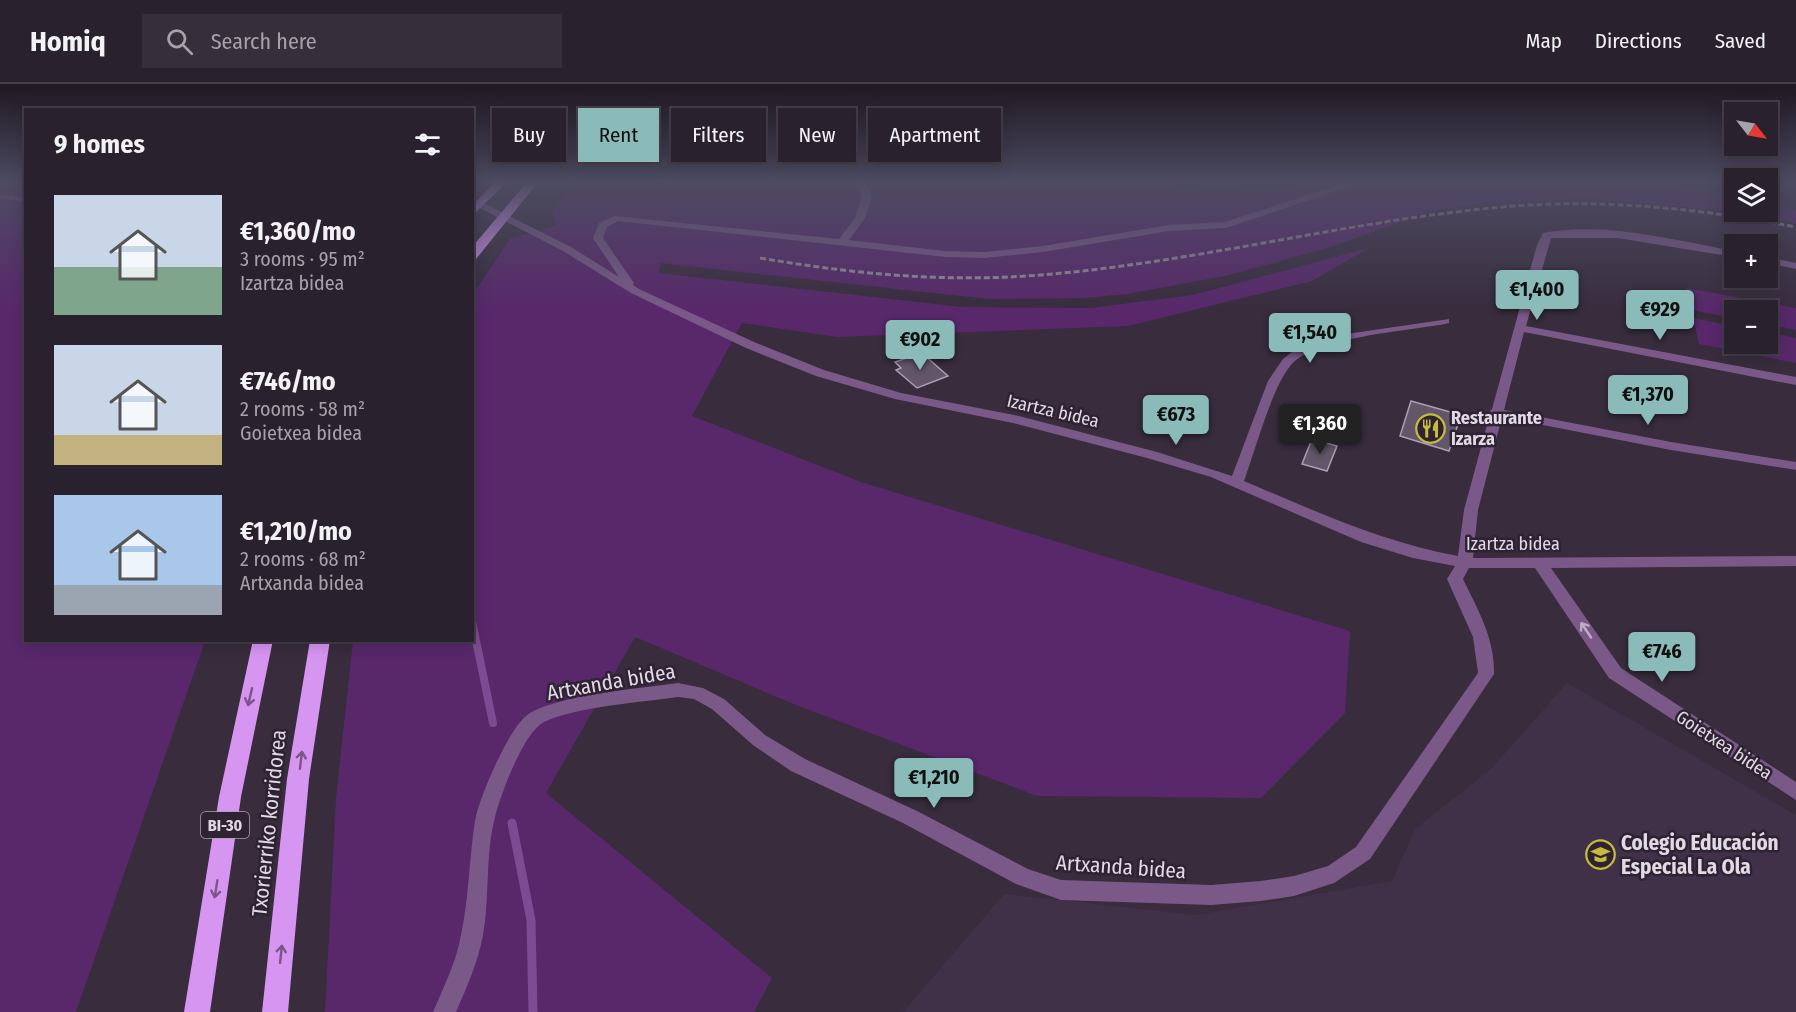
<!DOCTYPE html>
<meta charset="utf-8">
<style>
:root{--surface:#2a212e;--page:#362e3a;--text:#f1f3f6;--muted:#a5a3aa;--line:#463e4a;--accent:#8bbbb9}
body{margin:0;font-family:"Fira Sans Condensed",sans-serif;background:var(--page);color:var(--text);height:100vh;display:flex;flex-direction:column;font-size:22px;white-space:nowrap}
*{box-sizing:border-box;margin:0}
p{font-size:20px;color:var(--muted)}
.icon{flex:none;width:33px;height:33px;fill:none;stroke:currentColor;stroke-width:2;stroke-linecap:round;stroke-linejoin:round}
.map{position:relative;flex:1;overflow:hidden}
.sheet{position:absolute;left:24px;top:24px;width:450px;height:534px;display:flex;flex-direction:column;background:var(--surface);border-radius:0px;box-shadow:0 3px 15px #0003,0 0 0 2px var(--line)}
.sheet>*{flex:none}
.top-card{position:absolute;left:492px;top:24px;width:570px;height:54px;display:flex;gap:12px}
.needle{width:39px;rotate:121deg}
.fabs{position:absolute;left:1724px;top:18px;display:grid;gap:12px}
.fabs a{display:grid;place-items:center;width:54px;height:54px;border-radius:0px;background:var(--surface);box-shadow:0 3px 15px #0003,0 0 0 2px var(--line);font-size:30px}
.price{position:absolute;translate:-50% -51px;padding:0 14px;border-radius:6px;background:var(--accent);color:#111;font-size:20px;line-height:39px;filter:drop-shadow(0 2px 3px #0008)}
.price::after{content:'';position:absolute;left:50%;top:36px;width:18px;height:14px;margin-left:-9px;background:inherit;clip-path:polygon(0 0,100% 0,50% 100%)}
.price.active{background:#222;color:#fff}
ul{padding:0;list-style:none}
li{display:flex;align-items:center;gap:18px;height:150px;padding:0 30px}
li span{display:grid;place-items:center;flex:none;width:168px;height:120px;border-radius:0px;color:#555}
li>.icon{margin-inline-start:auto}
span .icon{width:72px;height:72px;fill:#fffc;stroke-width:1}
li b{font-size:26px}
h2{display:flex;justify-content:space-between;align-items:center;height:72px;padding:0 30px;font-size:26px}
.tag{padding:0 21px;border-radius:0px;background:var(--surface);box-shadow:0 3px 15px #0003,0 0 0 2px var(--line);font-size:21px;line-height:54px}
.tag.active{background:var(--accent);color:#111}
header{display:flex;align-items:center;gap:36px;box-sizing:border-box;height:84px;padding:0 30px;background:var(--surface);border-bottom:2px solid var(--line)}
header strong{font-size:28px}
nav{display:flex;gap:33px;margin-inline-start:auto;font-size:21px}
.search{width:420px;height:54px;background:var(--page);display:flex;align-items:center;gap:15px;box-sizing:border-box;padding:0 21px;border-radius:0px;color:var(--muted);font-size:22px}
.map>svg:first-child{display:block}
.built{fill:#413148}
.green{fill:#58286b}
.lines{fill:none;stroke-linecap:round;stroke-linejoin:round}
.stream-far2{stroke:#7d4b91;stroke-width:4.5}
.stream-far1{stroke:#7d4b91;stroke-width:8}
.stream{stroke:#7d4b91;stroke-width:9}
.building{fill:#635669;stroke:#ad9eb3;stroke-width:1.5}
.street{fill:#7a5988;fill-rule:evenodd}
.highway{fill:#d695f1;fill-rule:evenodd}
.rail{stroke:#958c99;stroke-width:3;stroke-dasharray:6 3;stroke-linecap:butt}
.oneway{stroke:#bdadc4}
.oneway2{stroke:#7a5688}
.labels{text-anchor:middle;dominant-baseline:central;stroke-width:5;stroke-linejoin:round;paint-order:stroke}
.shield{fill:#2e2233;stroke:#aba3b0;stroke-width:1.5}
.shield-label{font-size:16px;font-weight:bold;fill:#e1dae5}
.street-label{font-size:18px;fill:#e1dae5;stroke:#2e2233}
.poi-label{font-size:18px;font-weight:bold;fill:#e1dae5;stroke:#2e2233;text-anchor:start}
.near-street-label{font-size:21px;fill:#e1dae5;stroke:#2e2233}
.near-poi-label{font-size:21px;font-weight:bold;fill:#e1dae5;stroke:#2e2233;text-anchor:start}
</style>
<header>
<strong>Homiq</strong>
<div class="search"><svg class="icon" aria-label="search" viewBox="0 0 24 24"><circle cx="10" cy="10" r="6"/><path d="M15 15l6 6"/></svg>Search here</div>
<nav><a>Map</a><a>Directions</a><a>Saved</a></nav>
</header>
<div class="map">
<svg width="1796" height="928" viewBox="0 0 1796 928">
<rect width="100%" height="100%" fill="#382c3d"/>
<path class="built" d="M1567,599L1796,731V928H903L1004,810L1196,831L1392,797L1415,745L1491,685Z"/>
<g class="green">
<path d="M0,97H25L26,556L205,557L76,928H0Z"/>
<path d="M575,97H1171L1174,104L1221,110L1291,102L1300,97H1666L1734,113V128H1767V120L1796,126V139L1723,127L1633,118L1588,115L1494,118L1435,126L1324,165L1225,192L1127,210L1084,214L989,215L660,179L659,189L962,223L1091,224L1193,211L1369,164L1312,197L1128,242L837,253L742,239L692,332L864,399L1350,547L1345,629L1261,714L1037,712L796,621L635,553L546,709L772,894L754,928H325L336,714L353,557L472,556L473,210L510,155L556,141L553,126Z"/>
<path d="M1686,204L1796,224V246L1767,240V226H1734V234L1691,226Z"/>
<path d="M1693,234L1734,242V260H1767V248L1796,254V279L1699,260Z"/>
</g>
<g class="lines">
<path class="stream-far2" d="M0,112L26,116"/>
<path class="stream-far1" d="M472,537L493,639"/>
<path class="stream" d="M512,739L531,836L533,928"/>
</g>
<g class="building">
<path d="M918,270L924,271L948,292L917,304L896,286L901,284L895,278Z"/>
<path d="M1411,317L1461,331L1449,367L1400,352Z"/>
<path d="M1312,355L1337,362L1327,387L1302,380Z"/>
</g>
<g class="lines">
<g class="street">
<path d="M856,97H865L872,112L865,134L849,156L945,167L985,168L1043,162L1169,141L1225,138L1351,97H1366L1226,144L1169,147L1043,168L985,174L945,173L618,137L607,143L603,154L634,199L633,201L639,205L754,258L824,286L901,309L1019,332L1157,368L1232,392L1268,297L1283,275L1297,264L1326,253L1449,235V239L1445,240C1407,247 1315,253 1291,281C1272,303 1255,367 1244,397C1315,427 1382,458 1458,472L1464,426L1490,330L1489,328L1492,325L1537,161L1543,149C1602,137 1676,156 1734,167V173L1618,154H1551L1526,242L1796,293V301L1524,248L1504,326L1671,358L1796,378V386L1671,366L1502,333L1478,426L1473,474L1796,472V482L1551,484L1621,584L1796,698V716L1609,594L1535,484H1469L1463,495C1478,526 1495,555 1494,590L1370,775L1334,799L1294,812L1261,817L1211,821L1061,816L1016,800L903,739L791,687L753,661L712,625L694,615L678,613C641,618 576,623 544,638C523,649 501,710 495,733C485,771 490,813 483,851C478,878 467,903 456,928H433C444,902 456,879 461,851C469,814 469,775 475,737C479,714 510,640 530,629C564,610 638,605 678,599L703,604L724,615L765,651L805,675L917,727L1028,785L1061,796L1211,801L1261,797L1294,792L1328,782L1356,763L1478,589L1473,553L1447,495L1455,482L1413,474L1361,458L1211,393L1147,374L1013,339L895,315L816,292L746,264L631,209L563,167L472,120V113L571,163L619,193L593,154L599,139L614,132L839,155L855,134L862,112Z"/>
<path d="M1767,173L1796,179V185L1767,179Z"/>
</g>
<g class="highway">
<path d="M496,97H508L472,132V122Z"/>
<path d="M528,97H539L476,175L472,176V163Z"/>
<path d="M253,556H273L241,713L210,928H184L219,713Z"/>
<path d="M310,556H330L309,695L288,928H262L287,695Z"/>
</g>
<path class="rail" d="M760,174C848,189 937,198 1026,192C1191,181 1350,135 1514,122C1609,115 1703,125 1796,143"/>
</g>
<defs><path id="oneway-shaft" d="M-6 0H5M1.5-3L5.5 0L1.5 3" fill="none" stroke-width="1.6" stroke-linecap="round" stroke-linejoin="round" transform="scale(1.5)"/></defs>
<use class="oneway" href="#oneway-shaft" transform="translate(1586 546) rotate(-124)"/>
<g class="oneway2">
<use href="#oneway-shaft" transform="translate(250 613) rotate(103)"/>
<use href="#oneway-shaft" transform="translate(301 676) rotate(-83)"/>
<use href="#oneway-shaft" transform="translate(216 805) rotate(99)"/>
<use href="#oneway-shaft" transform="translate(281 870) rotate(-84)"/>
</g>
<linearGradient id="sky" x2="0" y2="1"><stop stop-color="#1f1822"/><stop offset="0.43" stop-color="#4d4b62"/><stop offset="1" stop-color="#4d4b62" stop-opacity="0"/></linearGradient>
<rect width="1796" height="227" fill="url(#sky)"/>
<defs>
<symbol id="restaurant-ring" viewBox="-11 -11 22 22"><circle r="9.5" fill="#2e2233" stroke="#c5bc3d" stroke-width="1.5"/><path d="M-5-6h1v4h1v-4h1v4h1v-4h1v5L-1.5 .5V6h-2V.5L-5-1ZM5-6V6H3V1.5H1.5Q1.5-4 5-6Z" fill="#c5bc3d"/></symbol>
<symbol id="school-ring" viewBox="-11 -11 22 22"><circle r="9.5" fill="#2e2233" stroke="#c5bc3d" stroke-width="1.5"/><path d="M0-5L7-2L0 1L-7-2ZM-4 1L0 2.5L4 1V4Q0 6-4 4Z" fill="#c5bc3d"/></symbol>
</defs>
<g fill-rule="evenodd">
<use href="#restaurant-ring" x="1414" y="328" width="33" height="33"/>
<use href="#school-ring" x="1584" y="754" width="33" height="33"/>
</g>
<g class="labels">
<rect class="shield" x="201" y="728" width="48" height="26" rx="4.5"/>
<g class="shield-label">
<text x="225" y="741">BI-30</text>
</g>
<g class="street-label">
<text transform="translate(1053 327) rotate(13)">Izartza bidea</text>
<text x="1513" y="460">Izartza bidea</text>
<text transform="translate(1724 661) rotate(33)">Goietxea bidea</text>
</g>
<g class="poi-label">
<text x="1451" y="334">Restaurante<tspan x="1451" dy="21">Izarza</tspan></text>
</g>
<g class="near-street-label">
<text transform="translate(611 598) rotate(-10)">Artxanda bidea</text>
<text transform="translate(269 739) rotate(-84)">Txorierriko korridorea</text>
<text transform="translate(1121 783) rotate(4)">Artxanda bidea</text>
</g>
<g class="near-poi-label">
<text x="1621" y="759">Colegio Educación<tspan x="1621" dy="24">Especial La Ola</tspan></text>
</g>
</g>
</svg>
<div class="fabs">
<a><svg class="needle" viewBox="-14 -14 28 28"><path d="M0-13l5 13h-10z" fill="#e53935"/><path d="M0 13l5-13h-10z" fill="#a5a3aa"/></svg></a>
<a><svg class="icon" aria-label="layers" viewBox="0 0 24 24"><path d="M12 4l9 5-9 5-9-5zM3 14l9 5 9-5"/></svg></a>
<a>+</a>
<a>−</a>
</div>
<b class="price" style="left:1537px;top:237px">€1,400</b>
<b class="price" style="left:1660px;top:257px">€929</b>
<b class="price" style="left:1310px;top:280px">€1,540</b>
<b class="price" style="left:920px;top:287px">€902</b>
<b class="price" style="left:1648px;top:342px">€1,370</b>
<b class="price" style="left:1176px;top:362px">€673</b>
<b class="price active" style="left:1320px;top:371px">€1,360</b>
<b class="price" style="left:1662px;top:599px">€746</b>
<b class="price" style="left:934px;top:725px">€1,210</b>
<div class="top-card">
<a class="tag">Buy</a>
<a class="tag active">Rent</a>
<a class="tag">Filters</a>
<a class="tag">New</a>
<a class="tag">Apartment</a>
</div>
<section class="sheet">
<h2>9 homes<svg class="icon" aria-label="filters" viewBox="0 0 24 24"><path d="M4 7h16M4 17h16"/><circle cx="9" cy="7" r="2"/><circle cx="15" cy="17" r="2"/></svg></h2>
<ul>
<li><span style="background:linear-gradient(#c9d6e8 60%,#7fa58c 0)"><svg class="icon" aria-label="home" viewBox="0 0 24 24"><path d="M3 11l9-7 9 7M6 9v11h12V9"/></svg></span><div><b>€1,360/mo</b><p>3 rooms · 95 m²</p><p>Izartza bidea</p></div></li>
<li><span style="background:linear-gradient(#c9d6e8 75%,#c2b280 0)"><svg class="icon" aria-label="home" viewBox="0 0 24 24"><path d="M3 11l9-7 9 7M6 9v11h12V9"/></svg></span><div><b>€746/mo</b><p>2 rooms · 58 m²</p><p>Goietxea bidea</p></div></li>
<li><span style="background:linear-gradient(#a9c7e8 75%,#9aa5b1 0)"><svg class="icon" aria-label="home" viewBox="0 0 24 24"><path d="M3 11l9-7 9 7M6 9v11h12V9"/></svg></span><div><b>€1,210/mo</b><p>2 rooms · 68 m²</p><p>Artxanda bidea</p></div></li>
</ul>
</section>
</div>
